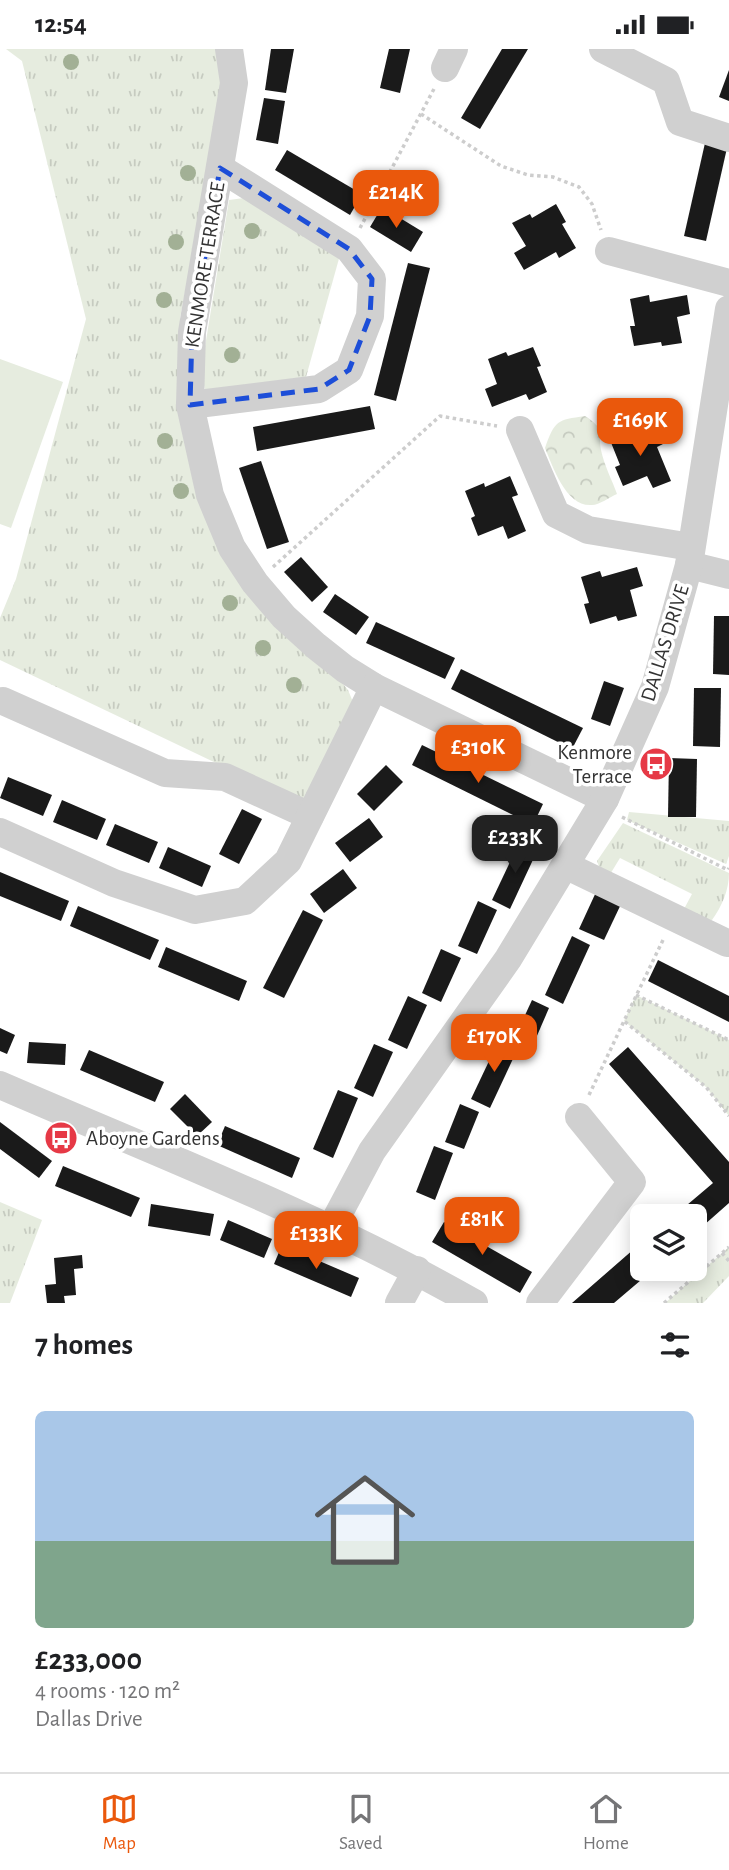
<!DOCTYPE html>
<meta charset="utf-8">
<style>
:root{--surface:#fff;--page:#f2f2f2;--text:#202124;--muted:#757577;--line:#e0e0e0;--accent:#ea580c}
body{margin:0;font-family:"Alegreya Sans",sans-serif;background:var(--page);color:var(--text);height:100vh;display:flex;flex-direction:column;font-size:26px;white-space:nowrap}
*{box-sizing:border-box;margin:0}
p{font-size:23px;color:var(--muted)}
.icon{flex:none;width:38px;height:38px;fill:none;stroke:currentColor;stroke-width:2;stroke-linecap:round;stroke-linejoin:round}
.map{position:relative;height:1254px;overflow:hidden}
.drawer{display:flex;flex-direction:column;background:var(--surface);flex:1}
.drawer>*{flex:none}
.fabs{position:absolute;left:630px;top:1155px;display:grid;gap:14px}
.fabs a{display:grid;place-items:center;width:77px;height:77px;border-radius:10px;background:var(--surface);box-shadow:0 4px 18px #0003;font-size:35px}
.price{position:absolute;translate:-50% -60px;padding:0 16px;border-radius:14px;background:var(--accent);color:#fff;font-size:23px;line-height:46px;filter:drop-shadow(0 2px 4px #0008)}
.price::after{content:'';position:absolute;left:50%;top:42px;width:21px;height:16px;margin-left:-10px;background:inherit;clip-path:polygon(0 0,100% 0,50% 100%)}
.price.on{background:#222;color:#fff}
ul{padding:0;list-style:none}
li{display:grid;align-content:center;gap:14px;height:371px;padding:0 35px}
li span{display:grid;place-items:center;height:217px;border-radius:10px;color:#555}
li>.icon{margin-inline-start:auto}
span .icon{width:126px;height:126px;fill:#fffc;stroke-width:1}
li b{font-size:30px}
h2{display:flex;justify-content:space-between;align-items:center;height:84px;padding:0 35px;font-size:30px}
.status{display:flex;justify-content:space-between;align-items:center;height:49px;padding:0 35px;background:var(--surface);direction:ltr}
.status svg{height:19px;fill:currentColor}
.menu{display:flex;justify-content:space-around;align-items:center;height:98px;border-top:2px solid var(--line);background:var(--surface);font-size:19px;color:var(--muted)}
.menu a{display:grid;justify-items:center;gap:4px}
.menu .on{color:var(--accent)}
.map>svg:first-child{display:block}
.grass{fill:url(#grass-tufts)}
.park{fill:url(#park-crowns)}
.garden{fill:#e6ecdf}
.building{fill:#1a1a1a}
.lines{fill:none;stroke-linecap:round;stroke-linejoin:round}
.path{stroke:#cdcdcd;stroke-width:3.5;stroke-dasharray:3.5 3.5;stroke-linecap:butt}
.minor{stroke:#d0d0d0;stroke-width:28}
.tree{fill:#a2b095}
.marked{fill:none;stroke:#1d4ed8;stroke-width:5;stroke-dasharray:14 9;stroke-linejoin:round}
.labels{text-anchor:middle;dominant-baseline:central;stroke-width:7;stroke-linejoin:round;paint-order:stroke}
.street-label{font-size:21px;fill:#333;stroke:#fff}
.poi-label{font-size:21px;fill:#333;stroke:#fff;text-anchor:end}
</style>
<div class="status"><b>12:54</b><svg viewBox="0 0 49 12"><path d="M0 12V9h3v3zM5 12V6h3v6zM10 12V3h3v9zM15 12V0h3v12zM26 1h20v11H26zM47 4h2v5h-2z"/></svg></div>
<div class="map">
<svg width="729" height="1254" viewBox="0 0 729 1254">
<defs>
<pattern id="grass-tufts" width="24" height="20" patternUnits="userSpaceOnUse" patternTransform="scale(1.75)"><rect width="24" height="20" fill="#e6ecdf"/><path d="M3 7l-1-3M5 7V3M7 7l1-3M15 17l-1-3M17 17v-4M19 17l1-3" fill="none" stroke="#c6cbc0"/></pattern>
<pattern id="park-crowns" width="20" height="18" patternUnits="userSpaceOnUse" patternTransform="scale(1.75)"><rect width="20" height="18" fill="#e6ecdf"/><path d="M2 6a3 3 0 1 1 6 0M12 15a3 3 0 1 1 6 0" fill="none" stroke="#c6cbc0"/></pattern>
</defs>
<rect width="100%" height="100%" fill="#fff"/>
<g class="grass">
<path d="M6,0H225L228,21L180,269L211,471L348,641L353,653L302,755L0,611V569L16,530L86,270L22,12Z"/>
<path d="M244,149L340,206L306,328L205,341L201,322L229,151Z"/>
<path d="M629,763L729,772V807L726,815L627,771Z"/>
<path d="M623,774L729,824C729,841 722,857 712,871L704,870L684,860L692,845L620,809L609,827L601,823L597,812Z"/>
<path d="M636,946L729,991V1067L706,1038L624,972Z"/>
<path d="M0,1153L42,1171L10,1254H0Z"/>
<path d="M729,1198V1227L703,1254H665Z"/>
</g>
<path class="park" d="M585,367C605,380 598,382 601,401C604,416 612,431 617,445C610,448 599,456 592,456C566,458 553,418 545,399C555,371 557,371 585,367Z"/>
<path class="garden" d="M0,310L63,333L11,479L0,475Z"/>
<g class="building">
<path d="M271,0H294L286,44L265,41Z"/>
<path d="M389,0H410L400,44L380,39Z"/>
<path d="M502,0H528L480,80L461,69Z"/>
<path d="M729,21V52L719,48Z"/>
<path d="M264,49L285,52L278,95L256,91Z"/>
<path d="M705,94L727,99L706,192L684,187Z"/>
<path d="M287,101L362,145L350,166L275,121Z"/>
<path d="M556,155L566,173L562,175L576,199L559,209L556,203L524,221L514,204L526,197L512,174L530,165L532,169Z"/>
<path d="M382,158L423,183L411,203L370,178Z"/>
<path d="M408,214L430,219L396,352L374,346Z"/>
<path d="M649,246L650,253L687,246L690,265L677,268L682,294L662,297L661,293L634,297L630,277H635L630,250Z"/>
<path d="M533,298L541,317L537,318L547,343L529,351L526,345L492,358L485,340L497,335L488,310L506,303L508,307Z"/>
<path d="M370,357L375,380L257,402L253,378Z"/>
<path d="M656,377L663,395L657,398L671,432L653,439L647,427L623,437L615,418L620,416L610,391L629,383L630,387Z"/>
<path d="M261,412L289,493L267,500L239,419Z"/>
<path d="M510,427L518,446L512,448L526,482L508,490L503,477L478,487L471,469L475,467L465,442L484,434L485,438Z"/>
<path d="M301,508L328,538L312,553L284,523Z"/>
<path d="M637,518L643,537L630,541L637,567L618,572L616,567L590,575L584,555L589,554L581,528L600,522L602,528Z"/>
<path d="M335,545L369,568L356,586L323,563Z"/>
<path d="M714,567H729V626L713,625Z"/>
<path d="M376,573L455,609L445,630L366,594Z"/>
<path d="M461,620L583,679L572,700L451,640Z"/>
<path d="M604,632L624,639L610,677L591,670Z"/>
<path d="M694,639H721L720,698L693,697Z"/>
<path d="M422,696L543,755L533,776L412,716Z"/>
<path d="M669,709L697,710L696,768H668Z"/>
<path d="M386,716L403,733L374,762L357,745Z"/>
<path d="M8,728L52,746L43,767L0,749Z"/>
<path d="M62,751L106,770L97,791L53,773Z"/>
<path d="M242,760L262,770L239,815L219,805Z"/>
<path d="M369,769L383,788L350,813L335,794Z"/>
<path d="M115,775L158,793L149,814L106,796Z"/>
<path d="M520,792L538,800L510,860L492,851Z"/>
<path d="M168,798L211,817L202,838L159,819Z"/>
<path d="M343,820L357,839L324,864L310,845Z"/>
<path d="M0,823L69,852L61,872L0,847Z"/>
<path d="M597,841L622,853L604,891L579,880Z"/>
<path d="M478,852L497,861L477,905L458,897Z"/>
<path d="M78,857L159,891L150,911L70,877Z"/>
<path d="M303,861L323,871L284,949L263,939Z"/>
<path d="M572,887L590,896L563,955L545,946Z"/>
<path d="M166,898L247,932L239,952L158,918Z"/>
<path d="M441,900L461,909L441,953L422,944Z"/>
<path d="M658,911L729,947V973L648,932Z"/>
<path d="M408,947L427,956L407,1000L388,991Z"/>
<path d="M532,951L549,959L533,996L515,988Z"/>
<path d="M0,979L15,986L7,1005L0,1002Z"/>
<path d="M499,991L518,999L490,1059L471,1050Z"/>
<path d="M29,993L66,995L65,1016L27,1014Z"/>
<path d="M374,995L393,1003L373,1048L354,1039Z"/>
<path d="M628,998L729,1113V1154L695,1184V1167H674L713,1134L609,1015Z"/>
<path d="M89,1001L164,1033L155,1053L80,1021Z"/>
<path d="M338,1041L358,1049L333,1109L313,1100Z"/>
<path d="M185,1045L212,1073L197,1087L170,1060Z"/>
<path d="M460,1055L479,1063L464,1100L445,1093Z"/>
<path d="M0,1073L52,1112L39,1129L0,1100Z"/>
<path d="M225,1077L300,1109L292,1129L217,1096Z"/>
<path d="M434,1097L453,1104L435,1151L416,1143Z"/>
<path d="M63,1117L140,1149L131,1168L55,1137Z"/>
<path d="M151,1155L214,1165L210,1187L148,1177Z"/>
<path d="M228,1171L272,1190L264,1209L220,1191Z"/>
<path d="M444,1173L532,1223L520,1244L432,1193Z"/>
<path d="M642,1193V1220H654L614,1254H572Z"/>
<path d="M282,1196L359,1229L351,1248L274,1215Z"/>
<path d="M82,1206L83,1219L74,1220L76,1246L64,1247L65,1254H47L45,1236L56,1235L54,1209Z"/>
</g>
<g class="lines">
<g class="path">
<path d="M421,65L501,117L528,126L553,128L579,138L592,155L601,181"/>
<path d="M360,179L435,38"/>
<path d="M273,518L440,367L497,377"/>
<path d="M622,768L728,821L729,819"/>
<path d="M663,891L624,972L706,1038L729,1067"/>
<path d="M636,946L729,991"/>
<path d="M589,1046L624,972"/>
<path d="M722,1204L729,1212"/>
<path d="M664,1254L729,1198"/>
</g>
<g class="minor">
<path d="M229,0L234,34L192,283L190,356L210,446L232,499L255,534L284,568L316,597L345,620L374,638L605,750"/>
<path d="M603,0L666,32L680,73L729,89"/>
<path d="M445,19L454,0"/>
<path d="M609,202L729,234"/>
<path d="M190,356L319,340L349,321L370,267L372,230L349,200L220,119"/>
<path d="M520,381L556,465L588,481L691,498"/>
<path d="M689,516L729,526"/>
<path d="M3,652L165,724L225,728L310,767"/>
<path d="M0,783L114,834L195,861L245,852L288,812L374,638"/>
<path d="M565,816L727,894"/>
<path d="M0,1036C159,1105 323,1168 474,1254"/>
<path d="M331,1179L372,1102L508,910L605,750L655,638L689,516L729,260"/>
<path d="M399,1254L417,1221"/>
<path d="M540,1254L632,1133L579,1068"/>
</g>
</g>
<g class="tree">
<circle cx="71" cy="13" r="8"/>
<circle cx="188" cy="124" r="8"/>
<circle cx="252" cy="182" r="8"/>
<circle cx="176" cy="193" r="8"/>
<circle cx="164" cy="251" r="8"/>
<circle cx="232" cy="306" r="8"/>
<circle cx="165" cy="392" r="8"/>
<circle cx="181" cy="442" r="8"/>
<circle cx="230" cy="554" r="8"/>
<circle cx="263" cy="599" r="8"/>
<circle cx="294" cy="636" r="8"/>
</g>
<path class="marked" d="M220,119L349,200L372,230L370,267L349,321L319,340L190,356L192,283Z"/>
<defs>
<symbol id="bus-disc" viewBox="-11 -11 22 22"><circle r="9.5" fill="#e63946" stroke="#fff"/><path d="M-5-6H5V4H4V6H2V4H-2V6H-4V4H-5ZM-3.5-4V0h7V-4ZM-3.5 1.2v1.5H-2V1.2ZM2 1.2v1.5H3.5V1.2Z" fill="#fff"/></symbol>
</defs>
<g fill-rule="evenodd">
<use href="#bus-disc" x="637" y="696" width="38" height="38"/>
<use href="#bus-disc" x="42" y="1070" width="38" height="38"/>
</g>
<g class="labels">
<g class="street-label">
<text transform="translate(205 216) rotate(-81)">KENMORE TERRACE</text>
<text transform="translate(665 594) rotate(-73)">DALLAS DRIVE</text>
</g>
<g class="poi-label">
<text x="632" y="703">Kenmore<tspan x="632" dy="24">Terrace</tspan></text>
<text x="86" y="1089" text-anchor="start">Aboyne Gardens</text>
</g>
</g>
</svg>
<div class="fabs">
<a><svg class="icon" aria-label="layers" viewBox="0 0 24 24"><path d="M12 4l9 5-9 5-9-5zM3 14l9 5 9-5"/></svg></a>
</div>
<b class="price" style="left:396px;top:181px">£214K</b>
<b class="price" style="left:640px;top:409px">£169K</b>
<b class="price" style="left:478px;top:736px">£310K</b>
<b class="price on" style="left:515px;top:826px">£233K</b>
<b class="price" style="left:494px;top:1025px">£170K</b>
<b class="price" style="left:482px;top:1208px">£81K</b>
<b class="price" style="left:316px;top:1222px">£133K</b>
</div>
<section class="drawer">
<h2>7 homes<svg class="icon" aria-label="filters" viewBox="0 0 24 24"><path d="M4 7h16M4 17h16"/><circle cx="9" cy="7" r="2"/><circle cx="15" cy="17" r="2"/></svg></h2>
<ul>
<li><span style="background:linear-gradient(#a9c7e8 60%,#7fa58c 0)"><svg class="icon" aria-label="home" viewBox="0 0 24 24"><path d="M3 11l9-7 9 7M6 9v11h12V9"/></svg></span><div><b>£233,000</b><p>4 rooms · 120 m²</p><p>Dallas Drive</p></div></li>
</ul>
</section>
<nav class="menu">
<a class="on"><svg class="icon" aria-label="map" viewBox="0 0 24 24"><path d="M3 6l6-2 6 2 6-2v14l-6 2-6-2-6 2zM9 4v14M15 6v14"/></svg>Map</a>
<a><svg class="icon" aria-label="saved" viewBox="0 0 24 24"><path d="M7 4h10v16l-5-4-5 4z"/></svg>Saved</a>
<a><svg class="icon" aria-label="home" viewBox="0 0 24 24"><path d="M3 11l9-7 9 7M6 9v11h12V9"/></svg>Home</a>
</nav>
